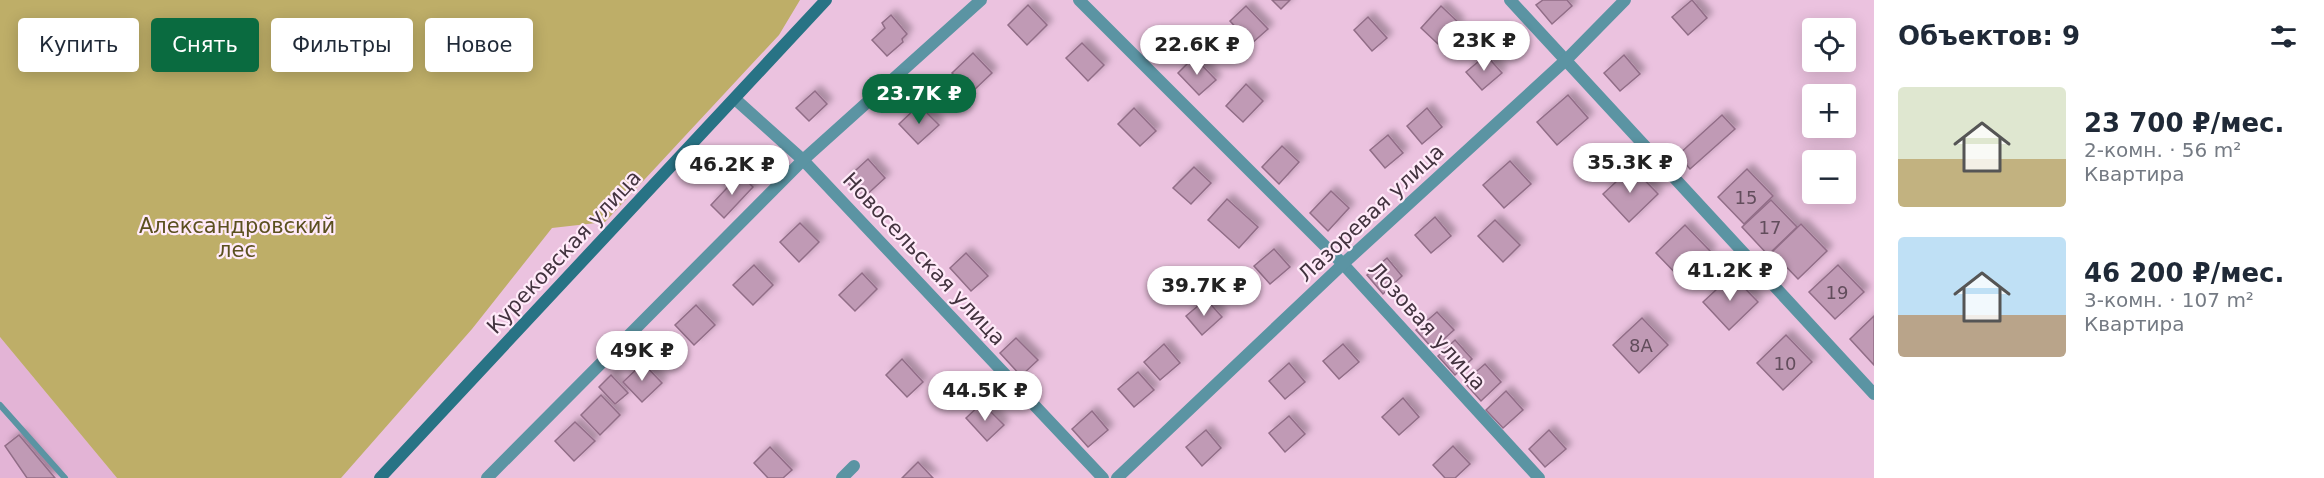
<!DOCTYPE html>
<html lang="ru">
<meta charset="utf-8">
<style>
:root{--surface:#fff;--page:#f6f6f7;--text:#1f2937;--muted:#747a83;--accent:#0a6b40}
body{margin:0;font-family:"DejaVu Sans",sans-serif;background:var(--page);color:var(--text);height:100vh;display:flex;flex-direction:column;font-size:22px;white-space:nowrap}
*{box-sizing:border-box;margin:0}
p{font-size:20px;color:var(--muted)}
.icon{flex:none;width:33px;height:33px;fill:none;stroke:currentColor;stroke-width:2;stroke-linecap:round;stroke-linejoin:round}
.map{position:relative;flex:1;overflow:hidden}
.drawer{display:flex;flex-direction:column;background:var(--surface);width:450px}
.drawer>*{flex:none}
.top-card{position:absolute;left:18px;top:18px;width:570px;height:54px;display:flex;gap:12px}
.controls{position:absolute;left:1802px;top:18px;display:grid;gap:12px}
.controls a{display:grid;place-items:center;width:54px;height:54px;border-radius:6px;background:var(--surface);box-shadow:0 3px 15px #0003;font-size:30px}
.price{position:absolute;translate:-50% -51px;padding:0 14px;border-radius:21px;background:#fff;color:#222;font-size:20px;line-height:39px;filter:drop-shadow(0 2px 3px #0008)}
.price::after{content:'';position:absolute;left:50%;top:36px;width:18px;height:14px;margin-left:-9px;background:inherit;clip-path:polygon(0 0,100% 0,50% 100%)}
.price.on{background:var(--accent);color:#fff}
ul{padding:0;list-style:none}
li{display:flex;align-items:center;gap:18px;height:150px;padding:0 24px}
li span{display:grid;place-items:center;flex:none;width:168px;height:120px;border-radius:6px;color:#555}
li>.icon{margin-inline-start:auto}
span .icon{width:72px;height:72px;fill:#fffc;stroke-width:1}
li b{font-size:26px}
h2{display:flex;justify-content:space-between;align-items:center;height:72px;padding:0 24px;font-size:26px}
.pill{padding:0 21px;border-radius:6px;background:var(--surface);box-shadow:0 3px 15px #0003;font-size:21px;line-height:54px}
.pill.on{background:var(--accent);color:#fff}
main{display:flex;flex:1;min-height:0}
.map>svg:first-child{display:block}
.built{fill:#e3b4d6}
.green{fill:#beae68}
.building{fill:#c09ab5;stroke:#916d87;stroke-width:1.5;filter:url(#shadow)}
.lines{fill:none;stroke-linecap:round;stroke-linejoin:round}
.lane{stroke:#5b94a3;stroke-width:6}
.street{stroke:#5b94a3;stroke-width:12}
.secondary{stroke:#287385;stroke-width:12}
.labels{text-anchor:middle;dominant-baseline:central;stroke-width:4.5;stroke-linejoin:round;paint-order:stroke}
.number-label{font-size:18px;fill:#624d5c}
.street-label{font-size:21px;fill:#43333f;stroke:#ffeaf9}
.park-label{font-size:21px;fill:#5b501f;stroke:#ffeaf9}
</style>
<main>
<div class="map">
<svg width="1874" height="478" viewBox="0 0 1874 478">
<defs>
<filter id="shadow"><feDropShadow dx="5.5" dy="-5.5" stdDeviation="3" flood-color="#0004"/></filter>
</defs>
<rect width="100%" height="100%" fill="#ebc2df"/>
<path class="built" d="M0,337L117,478H0Z"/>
<path class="green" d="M0,0H800L779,35L605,222L552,228L472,329L341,478H117L0,337Z"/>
<g class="building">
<path d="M1272,0H1290L1281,9Z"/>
<path d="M1543,0H1567L1572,6L1552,24L1536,5Z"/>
<path d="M1692,0L1707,18L1688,35L1672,17Z"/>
<path d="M1028,5L1047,25L1027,45L1008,25Z"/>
<path d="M1246,6L1268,29L1251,44L1230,21Z"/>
<path d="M1441,6L1459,23L1438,44L1421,28Z"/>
<path d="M891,15L907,34L902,39L903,42L887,56L872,40L885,28L882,23Z"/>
<path d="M1368,17L1387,38L1372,51L1354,30Z"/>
<path d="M1082,43L1104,65L1088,81L1066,58Z"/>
<path d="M973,53L992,73L972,92L952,73Z"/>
<path d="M1486,55L1502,73L1482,90L1466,72Z"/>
<path d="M1624,55L1640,74L1620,91L1604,73Z"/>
<path d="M1194,57L1216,80L1199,95L1178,73Z"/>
<path d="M1246,84L1263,101L1243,122L1226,106Z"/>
<path d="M815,91L827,104L809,121L796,108Z"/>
<path d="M1568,95L1588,118L1557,145L1537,122Z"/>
<path d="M919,105L939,125L918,144L899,124Z"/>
<path d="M1134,108L1156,131L1140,146L1118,124Z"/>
<path d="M1427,108L1442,127L1422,144L1407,126Z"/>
<path d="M1722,115L1735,129L1690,169L1678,155Z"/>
<path d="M1388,135L1403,153L1385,168L1370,150Z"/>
<path d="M1282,146L1299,162L1279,184L1262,167Z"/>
<path d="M868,159L885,178L862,199L845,180Z"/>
<path d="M1510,161L1531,184L1504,208L1483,185Z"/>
<path d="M1194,167L1211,183L1191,204L1173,188Z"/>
<path d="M1632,167L1658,194L1629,222L1603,194Z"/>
<path d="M1747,169L1773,196L1744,224L1718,197Z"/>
<path d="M740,174L753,187L724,218L711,205Z"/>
<path d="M1331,191L1349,208L1328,231L1310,213Z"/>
<path d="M1227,199L1258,227L1239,248L1208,220Z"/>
<path d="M1771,200L1797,227L1768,255L1742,227Z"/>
<path d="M1435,217L1451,236L1431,253L1415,235Z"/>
<path d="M1495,220L1520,245L1503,262L1478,236Z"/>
<path d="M800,223L819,242L799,262L780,242Z"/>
<path d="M1801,224L1827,251L1798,279L1772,252Z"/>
<path d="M1685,225L1711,252L1682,280L1656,253Z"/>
<path d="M1274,249L1290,267L1270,284L1254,266Z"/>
<path d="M966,253L988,276L971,291L950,268Z"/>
<path d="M1387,258L1402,276L1383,294L1367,275Z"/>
<path d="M754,265L773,285L753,305L733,285Z"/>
<path d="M1838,265L1864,292L1835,319L1809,292Z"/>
<path d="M862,273L877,289L855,311L839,295Z"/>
<path d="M1732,275L1758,302L1729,330L1703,302Z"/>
<path d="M1206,299L1222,317L1202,335L1186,316Z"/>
<path d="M696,305L715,325L694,345L675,325Z"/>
<path d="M1437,312L1454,330L1433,349L1416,330Z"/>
<path d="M1874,316V365L1850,339Z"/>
<path d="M1642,318L1668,345L1639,373L1613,345Z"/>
<path d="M1786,335L1812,362L1783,390L1757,363Z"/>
<path d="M1016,338L1038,360L1021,376L1000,353Z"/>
<path d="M1455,340L1472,359L1455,375L1438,356Z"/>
<path d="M1164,344L1180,363L1160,380L1144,362Z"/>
<path d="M1343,344L1359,362L1339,379L1323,361Z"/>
<path d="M902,359L923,382L907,397L886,375Z"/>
<path d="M643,363L662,383L642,402L623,382Z"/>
<path d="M1289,363L1305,382L1285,399L1269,381Z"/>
<path d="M1485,364L1501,382L1481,401L1464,382Z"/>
<path d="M1138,372L1154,390L1134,407L1118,389Z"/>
<path d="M611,375L628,393L615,404L599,387Z"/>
<path d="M1506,391L1523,410L1503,428L1486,410Z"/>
<path d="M601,395L620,415L600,435L581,415Z"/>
<path d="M1403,398L1419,417L1399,435L1382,417Z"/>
<path d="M982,403L1004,425L987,441L966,418Z"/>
<path d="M1092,411L1108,430L1088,447L1072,429Z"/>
<path d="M1289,416L1305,434L1285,452L1269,433Z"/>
<path d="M575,422L595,441L574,461L555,441Z"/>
<path d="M1206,430L1221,448L1202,466L1186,447Z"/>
<path d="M1549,430L1566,449L1545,467L1529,449Z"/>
<path d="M19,435L55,478H27L5,446Z"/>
<path d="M1453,446L1470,464L1455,478H1445L1433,465Z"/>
<path d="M770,447L792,470L783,478H768L754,463Z"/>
<path d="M918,462L933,478H902Z"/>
</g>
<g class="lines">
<path class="lane" d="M0,405L65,478"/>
<g class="street">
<path d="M1079,0L1343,264L1539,478"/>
<path d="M1510,0L1874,394"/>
<path d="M735,99L803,160L1103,478"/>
<path d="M487,478L803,160L981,0"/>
<path d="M842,478L854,466"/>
<path d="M1117,478L1343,264L1567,59L1625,0"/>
</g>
<path class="secondary" d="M380,478L826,0"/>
</g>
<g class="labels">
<g class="number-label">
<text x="1746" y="197">15</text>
<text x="1770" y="227">17</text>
<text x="1837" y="292">19</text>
<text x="1641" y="345">8А</text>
<text x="1785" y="363">10</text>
</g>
<g class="street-label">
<text transform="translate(1371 213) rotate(-43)">Лазоревая улица</text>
<text transform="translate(564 252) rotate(-47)">Курековская улица</text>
<text transform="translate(924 259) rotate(47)">Новосельская улица</text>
<text transform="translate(1427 326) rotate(48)">Лозовая улица</text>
</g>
<g class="park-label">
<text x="237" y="226">Александровский<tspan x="237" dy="24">лес</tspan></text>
</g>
</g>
</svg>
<div class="controls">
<a><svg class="icon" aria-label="locate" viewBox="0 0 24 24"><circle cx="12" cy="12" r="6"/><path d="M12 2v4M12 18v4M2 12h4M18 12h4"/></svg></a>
<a>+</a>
<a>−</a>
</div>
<b class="price" style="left:1484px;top:72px">23K ₽</b>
<b class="price" style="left:1197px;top:76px">22.6K ₽</b>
<b class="price on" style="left:919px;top:125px">23.7K ₽</b>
<b class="price" style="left:1630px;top:194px">35.3K ₽</b>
<b class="price" style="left:732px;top:196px">46.2K ₽</b>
<b class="price" style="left:1730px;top:302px">41.2K ₽</b>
<b class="price" style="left:1204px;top:317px">39.7K ₽</b>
<b class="price" style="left:642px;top:382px">49K ₽</b>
<b class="price" style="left:985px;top:422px">44.5K ₽</b>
<div class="top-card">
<a class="pill">Купить</a>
<a class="pill on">Снять</a>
<a class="pill">Фильтры</a>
<a class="pill">Новое</a>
</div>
</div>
<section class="drawer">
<h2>Объектов: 9<svg class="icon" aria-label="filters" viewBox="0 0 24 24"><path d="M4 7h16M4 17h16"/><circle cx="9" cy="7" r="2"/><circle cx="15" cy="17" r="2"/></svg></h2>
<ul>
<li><span style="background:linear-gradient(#dfe7d0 60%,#c2b280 0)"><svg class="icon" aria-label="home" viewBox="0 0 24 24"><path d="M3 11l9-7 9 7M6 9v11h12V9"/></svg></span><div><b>23 700 ₽/мес.</b><p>2-комн. · 56 m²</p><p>Квартира</p></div></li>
<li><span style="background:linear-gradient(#bfe0f5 65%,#b9a48a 0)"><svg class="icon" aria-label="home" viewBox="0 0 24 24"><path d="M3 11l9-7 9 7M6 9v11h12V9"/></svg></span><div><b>46 200 ₽/мес.</b><p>3-комн. · 107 m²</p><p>Квартира</p></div></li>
</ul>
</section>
</main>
